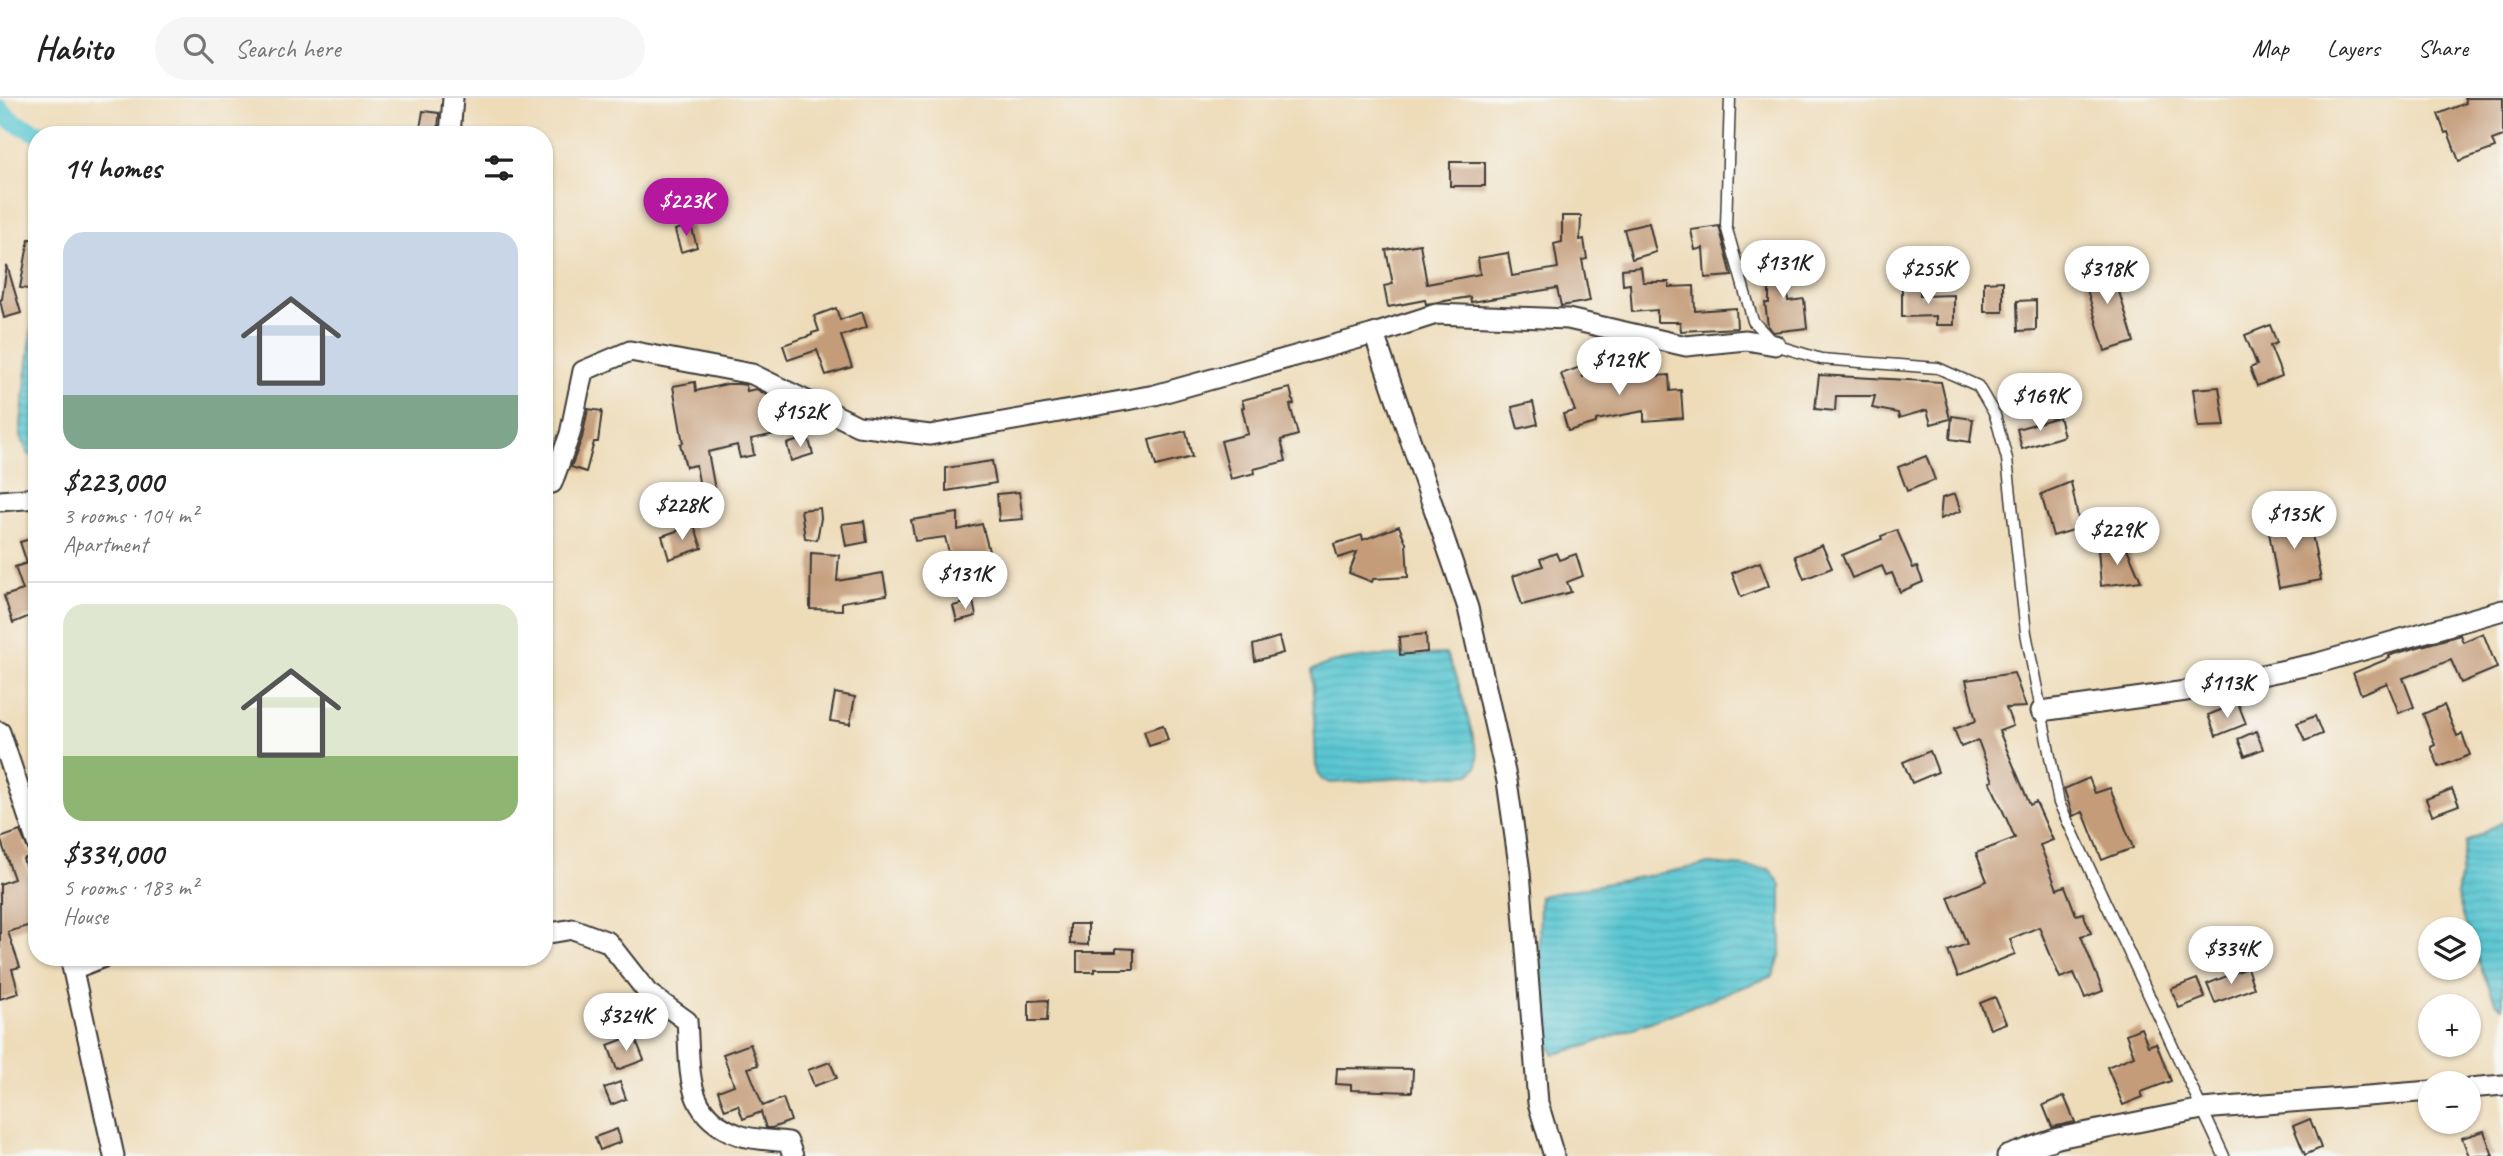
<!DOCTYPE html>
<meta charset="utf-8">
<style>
:root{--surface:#fff;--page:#f6f6f6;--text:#222;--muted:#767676;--line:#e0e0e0;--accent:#b5179e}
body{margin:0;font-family:Caveat,sans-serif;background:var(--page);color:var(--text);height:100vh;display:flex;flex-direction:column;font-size:26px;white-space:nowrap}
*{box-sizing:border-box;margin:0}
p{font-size:23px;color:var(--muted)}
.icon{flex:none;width:38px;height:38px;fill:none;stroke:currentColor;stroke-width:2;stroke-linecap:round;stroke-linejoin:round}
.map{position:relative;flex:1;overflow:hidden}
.side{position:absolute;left:28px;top:28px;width:525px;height:840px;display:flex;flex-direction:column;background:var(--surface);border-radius:28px;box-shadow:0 2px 5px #0004}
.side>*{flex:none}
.tools{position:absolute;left:2418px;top:819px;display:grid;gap:14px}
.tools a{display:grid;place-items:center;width:63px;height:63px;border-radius:50%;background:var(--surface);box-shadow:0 2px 5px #0004;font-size:35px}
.price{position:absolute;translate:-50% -60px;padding:0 16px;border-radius:24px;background:#fff;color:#222;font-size:23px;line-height:46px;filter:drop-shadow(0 2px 4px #0008)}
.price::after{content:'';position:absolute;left:50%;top:42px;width:21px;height:16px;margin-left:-10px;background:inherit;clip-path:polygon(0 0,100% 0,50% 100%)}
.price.current{background:var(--accent);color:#fff}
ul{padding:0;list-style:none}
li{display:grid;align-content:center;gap:14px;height:371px;padding:0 35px}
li+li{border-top:2px solid var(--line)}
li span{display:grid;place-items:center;height:217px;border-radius:21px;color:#555}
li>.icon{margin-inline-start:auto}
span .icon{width:126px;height:126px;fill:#fffc;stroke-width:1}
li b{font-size:30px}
h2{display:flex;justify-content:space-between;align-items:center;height:84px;padding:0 35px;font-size:30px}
header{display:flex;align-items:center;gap:42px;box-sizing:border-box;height:98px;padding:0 35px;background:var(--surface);border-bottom:2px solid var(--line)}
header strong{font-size:33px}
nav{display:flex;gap:38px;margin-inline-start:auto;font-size:24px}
.search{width:490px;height:63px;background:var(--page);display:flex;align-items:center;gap:18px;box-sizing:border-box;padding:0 24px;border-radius:38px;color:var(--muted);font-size:26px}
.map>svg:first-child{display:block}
.water{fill:url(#water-rules);stroke:#3b7177;stroke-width:2}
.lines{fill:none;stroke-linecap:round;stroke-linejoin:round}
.canal{stroke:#5ac6d2;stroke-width:19}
.building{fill:#c49c79}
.lane-casing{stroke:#3c3934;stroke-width:13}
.street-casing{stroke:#3c3934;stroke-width:23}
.lane{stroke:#fff;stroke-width:10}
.street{stroke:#fff;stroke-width:19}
</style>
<header>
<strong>Habito</strong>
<div class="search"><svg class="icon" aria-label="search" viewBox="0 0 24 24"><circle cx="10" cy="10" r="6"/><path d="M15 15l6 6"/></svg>Search here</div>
<nav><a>Map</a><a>Layers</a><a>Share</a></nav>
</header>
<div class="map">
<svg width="2503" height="1058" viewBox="0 0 2503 1058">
<defs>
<pattern id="water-rules" width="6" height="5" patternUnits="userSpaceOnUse" patternTransform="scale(1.75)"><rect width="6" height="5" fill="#5ac6d2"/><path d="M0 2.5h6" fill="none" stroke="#4eaab4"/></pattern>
</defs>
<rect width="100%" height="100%" fill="#f6f6f2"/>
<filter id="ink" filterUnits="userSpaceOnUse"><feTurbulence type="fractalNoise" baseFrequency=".0143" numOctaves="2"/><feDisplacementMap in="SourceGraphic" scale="14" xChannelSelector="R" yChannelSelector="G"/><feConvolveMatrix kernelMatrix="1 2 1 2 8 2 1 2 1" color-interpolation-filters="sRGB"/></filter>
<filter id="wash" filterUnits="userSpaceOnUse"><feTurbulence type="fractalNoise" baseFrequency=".00686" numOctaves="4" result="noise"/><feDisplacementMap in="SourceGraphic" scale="28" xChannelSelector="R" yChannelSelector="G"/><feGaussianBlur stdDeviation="1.57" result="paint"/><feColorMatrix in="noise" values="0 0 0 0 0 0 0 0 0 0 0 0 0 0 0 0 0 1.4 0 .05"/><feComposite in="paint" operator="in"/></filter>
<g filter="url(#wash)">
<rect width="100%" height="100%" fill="#eedcb9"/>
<g class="water">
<path d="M37,209V356L28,357L20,335L34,211Z"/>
<path d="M1446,556L1457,580L1478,657L1477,669L1470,676L1330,685L1321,681L1316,668L1312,572C1349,554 1405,559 1446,556Z"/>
<path d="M2503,724V909L2496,905L2476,858L2469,831H2467L2457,797L2466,744Z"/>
<path d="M1709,766L1770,771L1781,787V856L1773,878L1586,948L1554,956L1547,945L1539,853L1540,798Z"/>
</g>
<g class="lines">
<path class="canal" d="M0,11L12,23L42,37"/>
</g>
<g id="blocks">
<g class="building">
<path d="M2464,0H2503V38L2492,42L2495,50L2459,63L2448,34L2445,35L2438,16L2466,5Z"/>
<path d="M423,13L439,15L438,37H419Z"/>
<rect x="1450" y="64" width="35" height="24"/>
<path d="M1562,118H1581L1580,142L1584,141L1587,161L1582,162L1590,203L1561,208L1557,190L1471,204L1470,199L1426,206L1425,202L1388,209L1384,188L1393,186L1386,152L1420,146L1427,186L1480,176L1478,160L1508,155L1512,178L1558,170L1554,146L1562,144Z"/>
<path d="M1649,125L1656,154L1632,161L1624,131Z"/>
<path d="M691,127L697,149L681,154L675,132Z"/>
<path d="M1719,128L1732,178L1705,180L1703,150L1695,152L1691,132Z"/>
<path d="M29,141H37V192L20,190Z"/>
<path d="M1787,158L1788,203L1804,201L1807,230L1773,234L1768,228L1765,205H1769V159Z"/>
<path d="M2110,163L2134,244L2105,253L2081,171Z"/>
<path d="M7,167L21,215L4,220L0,202L2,201Z"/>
<path d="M1641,169L1643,184H1669V189L1694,188L1695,213L1736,210L1737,230L1681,233L1680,224H1657V212L1632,214L1630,186L1623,187L1622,171Z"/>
<path d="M2003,183V214H1984V184Z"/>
<path d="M1902,188H1920V198L1954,197V227H1936V218L1902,219Z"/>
<path d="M2036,202V232L2018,233L2017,203Z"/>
<path d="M836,210L840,222L862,214L867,229L841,238L852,269L826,277L817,252L788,262L783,247L812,237V235L819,233L814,218Z"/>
<path d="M2270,227L2277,245L2270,248L2282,278L2257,288L2250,270L2257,267L2245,237Z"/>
<path d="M1627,265L1631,280L1669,277L1670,293L1681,292L1683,320L1644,323V313L1596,322V325L1568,333L1563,316L1575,313L1561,276L1580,269L1583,279Z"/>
<path d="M1819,277L1941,284L1950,321L1931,326L1927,312L1899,320L1898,315L1872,310L1875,298H1836L1835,313L1815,311Z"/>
<path d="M695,284L696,293L727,286H739L746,287L747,293L756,291L774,301L780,335L751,341L754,357L740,360L737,347L708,354L716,397L702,400L696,367L686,369L680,346L683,345L673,288Z"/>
<path d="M2219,289L2225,328L2198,329L2193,291Z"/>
<path d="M1290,290L1294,306L1290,307L1298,337L1281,342L1286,363L1254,371L1255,375L1231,381L1221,343L1248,336L1242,310L1244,309L1242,302Z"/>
<path d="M1533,304L1538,326L1518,331L1512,309Z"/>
<path d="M588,311L602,313L598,344H594L586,374L571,369L582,340Z"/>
<path d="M1952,318L1973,321L1970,344L1950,341Z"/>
<path d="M2059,319L2064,338L2022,351L2017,331Z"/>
<path d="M1186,333L1192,359L1156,368L1149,342Z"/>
<path d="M808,339L813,356L791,363L787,346Z"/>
<path d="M1926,358L1935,382L1907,393L1898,369Z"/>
<path d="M992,363L996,385L946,393V370Z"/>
<path d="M2071,384L2080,430L2053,438L2041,396Z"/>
<path d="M1019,394L1023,421L999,423L997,396Z"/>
<path d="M1955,396L1961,413L1940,421L1942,400Z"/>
<path d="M820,410L821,420L817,442L805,440L801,412Z"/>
<path d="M958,415V432L982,426L990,457L958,465V470H953L945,439L915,443L911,422Z"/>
<path d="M2308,416L2321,482L2279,490L2267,423Z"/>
<path d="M864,423L867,444L846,448L842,426Z"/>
<path d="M694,427L702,450L669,461L662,438Z"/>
<path d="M1399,428L1406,445L1408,479L1373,481L1372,484L1349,475L1357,454L1338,460L1334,446L1362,437L1363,442Z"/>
<path d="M1897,432L1913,470L1917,469L1923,484L1900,494L1892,475L1886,477L1882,468L1852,480L1842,457L1882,441L1881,438Z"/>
<path d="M37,439V524H34L32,517L13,525L4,498L23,492L15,469L27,465L20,444Z"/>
<path d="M1822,447L1832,470L1804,481L1795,458Z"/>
<path d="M2126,448L2141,483L2101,488L2098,451Z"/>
<path d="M811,455L839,457L837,483L883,475L887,497L842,504V512L810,511Z"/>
<path d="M1556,455L1559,462L1576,456L1583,478L1567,484L1571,494L1522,507L1513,478L1543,468L1540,461Z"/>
<path d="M1760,464L1769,488L1741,499L1732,475Z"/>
<path d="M973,503L976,518L957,523L953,508Z"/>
<path d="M2483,535L2497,570L2461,585L2451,562L2403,580L2414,609L2399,615L2387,585L2361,596L2353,575L2390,560L2389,558L2394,556L2460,537L2463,544Z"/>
<path d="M1426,536L1427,554L1400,557L1399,539Z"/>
<path d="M1279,539L1283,555L1255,563L1253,547Z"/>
<path d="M2014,575L2026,609L2006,610L2013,628L1999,633L2030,707L2036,704L2053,742L2040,747L2057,791L2065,788L2076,817L2083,815L2091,835L2081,838L2103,893L2085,900L2074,875L2060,880L2039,829L2010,841L2015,856L1958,879L1948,853L1967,846L1948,799L1987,783L1976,755L2015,740L1990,684L1993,683L1978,642L1961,649L1954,631L1976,623L1966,582Z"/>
<path d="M835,595L855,599L850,626L830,623Z"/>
<path d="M2238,605L2246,626L2216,638L2208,617Z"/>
<path d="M2444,607L2457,638L2462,636L2470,657L2439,669L2431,649L2435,647L2423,616Z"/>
<path d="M2315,618L2322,636L2305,643L2297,625Z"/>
<path d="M1163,627L1168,642L1149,648L1144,633Z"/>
<path d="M2256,633L2263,651L2245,658L2238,641Z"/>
<path d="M1930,653L1938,674L1912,685L1903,664Z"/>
<path d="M2089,680L2095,695L2110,690L2133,750L2102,762L2083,714L2073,718L2064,691Z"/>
<path d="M2452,691L2459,707L2432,717L2426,701Z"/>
<path d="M20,733L31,758L23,761L37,802V825L8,834L20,869L12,871L19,895L0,901V786L14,781L0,740Z"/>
<path d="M1070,826H1088V847L1070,846Z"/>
<path d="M1116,850L1134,851V871H1095V874H1077V854H1116Z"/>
<path d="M2247,870L2254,890L2215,905L2207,886Z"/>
<path d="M2197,881L2205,900L2179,910L2171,891Z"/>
<path d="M1995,899L2006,925L1990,931L1980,905Z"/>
<path d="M1048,902L1047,923H1029V903Z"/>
<path d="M2141,930L2148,948L2156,945L2171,983L2141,994L2143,999L2123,1007L2107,969L2134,958L2126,936Z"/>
<path d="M634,937L644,962L617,972L608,947Z"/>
<path d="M750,946L758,967L748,970L763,1008L783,1000L791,1023L772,1030H766L761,1014L743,1021L738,1007L725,1012L718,993L734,987L723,956Z"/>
<path d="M830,964L837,980L814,988L808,972Z"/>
<path d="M1337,970L1413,971L1412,994L1351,992V987L1336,986Z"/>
<path d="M620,984L626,1001L611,1007L604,990Z"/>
<path d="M2064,998L2075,1024L2052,1029L2043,1007Z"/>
<path d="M2310,1021L2321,1050L2305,1057L2293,1028Z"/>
<path d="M617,1031L621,1044L600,1052L595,1039Z"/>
<path d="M2484,1033L2493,1058H2469L2462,1040Z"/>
</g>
</g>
</g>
<g filter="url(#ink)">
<use href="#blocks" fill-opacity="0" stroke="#3c3934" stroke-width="2"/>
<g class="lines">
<defs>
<path id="lane" d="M1730,0L1726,128L1753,223L1775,247L1821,261L1938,270L1978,288L1995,317L2007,361L2026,535L2059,705L2224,1058"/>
<g id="street">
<path d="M450,37L453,0"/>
<path d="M544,386L552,385L570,336L583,273L630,253L752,276L858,328L930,337L1155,297L1374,236"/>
<path d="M0,403L37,400"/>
<path d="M2041,613L2186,593L2318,565L2503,512"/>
<path d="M0,634L37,745"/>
<path d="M544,836L573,831L608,844L648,895L687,923C691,973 683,1017 739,1037C753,1042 772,1042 788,1044L793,1058"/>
<path d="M70,859L114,1058"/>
<path d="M73,871L104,859"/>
<path d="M2469,990L2503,987"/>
<path d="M1554,1058L1538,1005L1520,774L1507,683L1468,510L1374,236L1436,216L1568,221L1686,248L1746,242L1775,247"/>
<path d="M2007,1058L2058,1040L2202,1011L2431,993"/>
</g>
</defs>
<use href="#lane" class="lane-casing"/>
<use href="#street" class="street-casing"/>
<use href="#lane" class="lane"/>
<use href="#street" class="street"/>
</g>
</g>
</svg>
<div class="tools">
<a><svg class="icon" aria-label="layers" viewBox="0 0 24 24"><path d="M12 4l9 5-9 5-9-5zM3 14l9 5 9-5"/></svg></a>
<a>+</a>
<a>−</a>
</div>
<b class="price current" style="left:686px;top:140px">$223K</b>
<b class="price" style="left:1783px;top:202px">$131K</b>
<b class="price" style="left:1928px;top:208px">$255K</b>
<b class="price" style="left:2107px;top:208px">$318K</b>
<b class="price" style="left:1619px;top:299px">$129K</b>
<b class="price" style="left:2040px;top:335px">$169K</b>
<b class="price" style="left:800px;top:351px">$152K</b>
<b class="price" style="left:682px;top:444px">$228K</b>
<b class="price" style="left:2294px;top:453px">$135K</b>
<b class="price" style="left:2117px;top:469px">$229K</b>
<b class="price" style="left:965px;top:513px">$131K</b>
<b class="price" style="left:2227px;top:622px">$113K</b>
<b class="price" style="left:2231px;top:888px">$334K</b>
<b class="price" style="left:626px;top:955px">$324K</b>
<section class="side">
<h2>14 homes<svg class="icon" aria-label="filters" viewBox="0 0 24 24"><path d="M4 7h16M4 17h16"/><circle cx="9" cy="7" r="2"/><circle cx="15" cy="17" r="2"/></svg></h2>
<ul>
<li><span style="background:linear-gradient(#c9d6e8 75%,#7fa58c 0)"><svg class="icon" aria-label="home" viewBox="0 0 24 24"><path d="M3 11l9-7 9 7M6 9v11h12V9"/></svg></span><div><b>$223,000</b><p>3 rooms · 104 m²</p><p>Apartment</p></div></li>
<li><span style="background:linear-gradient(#dfe7d0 70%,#8fb573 0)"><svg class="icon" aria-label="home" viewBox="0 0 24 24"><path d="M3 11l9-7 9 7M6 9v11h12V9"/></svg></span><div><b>$334,000</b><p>5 rooms · 183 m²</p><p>House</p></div></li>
</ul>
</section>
</div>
